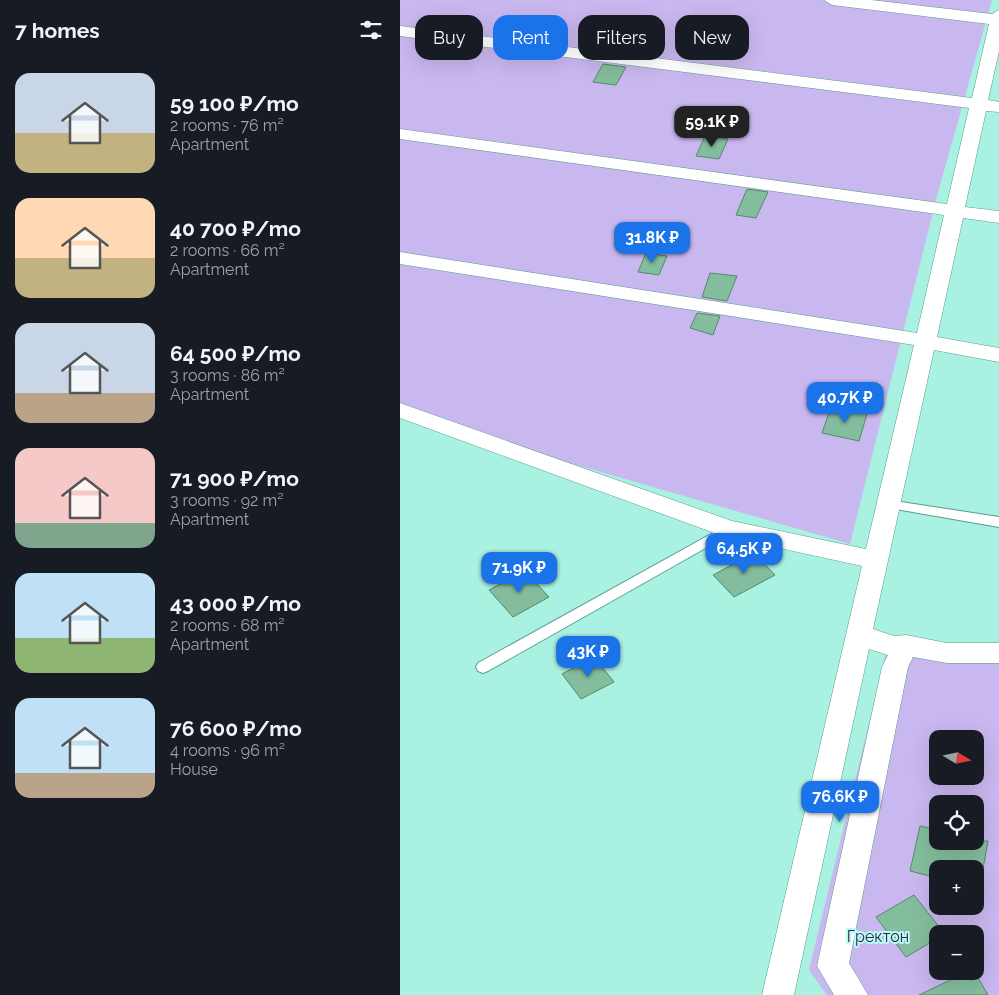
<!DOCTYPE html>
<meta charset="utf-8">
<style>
:root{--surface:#171b24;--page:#242831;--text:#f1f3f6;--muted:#9ea1a6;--accent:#1a73e8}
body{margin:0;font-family:Raleway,sans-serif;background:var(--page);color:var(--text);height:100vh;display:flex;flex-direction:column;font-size:19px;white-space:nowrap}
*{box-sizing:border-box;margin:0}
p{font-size:16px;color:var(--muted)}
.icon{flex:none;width:28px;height:28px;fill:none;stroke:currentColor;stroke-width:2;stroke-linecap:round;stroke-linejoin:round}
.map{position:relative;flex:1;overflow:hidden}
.panel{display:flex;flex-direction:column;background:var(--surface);width:400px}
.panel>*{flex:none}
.top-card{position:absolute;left:15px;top:15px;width:475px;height:45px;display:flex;gap:10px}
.needle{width:32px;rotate:100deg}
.fabs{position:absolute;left:529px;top:730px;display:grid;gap:10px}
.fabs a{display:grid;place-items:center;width:55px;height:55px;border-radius:10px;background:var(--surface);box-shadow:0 5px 20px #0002;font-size:25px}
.price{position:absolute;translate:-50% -42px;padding:0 11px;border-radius:10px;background:var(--accent);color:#fff;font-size:16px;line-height:32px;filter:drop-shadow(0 1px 2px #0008)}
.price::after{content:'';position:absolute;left:50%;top:30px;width:15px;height:11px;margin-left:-8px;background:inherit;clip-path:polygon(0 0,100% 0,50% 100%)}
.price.on{background:#222;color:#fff}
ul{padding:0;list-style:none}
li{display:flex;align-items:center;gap:15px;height:125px;padding:0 15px}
li span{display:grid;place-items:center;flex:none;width:140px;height:100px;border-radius:15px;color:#555}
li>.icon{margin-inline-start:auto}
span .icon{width:60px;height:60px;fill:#fffc;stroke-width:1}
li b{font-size:21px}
h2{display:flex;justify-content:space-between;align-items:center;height:60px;padding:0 15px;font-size:21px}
.chip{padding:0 18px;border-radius:15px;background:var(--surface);box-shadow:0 5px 20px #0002;font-size:18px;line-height:45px}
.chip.on{background:var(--accent);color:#fff}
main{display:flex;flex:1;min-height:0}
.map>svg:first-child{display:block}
.green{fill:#c9b7ef;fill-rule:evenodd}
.building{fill:#84bd9d;stroke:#538a6d}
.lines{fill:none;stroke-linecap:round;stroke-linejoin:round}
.lane-casing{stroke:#579e90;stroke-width:2}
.street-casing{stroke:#579e90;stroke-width:1}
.lane{fill:#fff;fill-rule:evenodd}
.street{fill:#fff;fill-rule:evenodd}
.labels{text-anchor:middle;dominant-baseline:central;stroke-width:4;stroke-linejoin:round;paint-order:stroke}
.near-park-label{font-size:16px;fill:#381b5d;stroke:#b6feef}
</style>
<main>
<section class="panel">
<h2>7 homes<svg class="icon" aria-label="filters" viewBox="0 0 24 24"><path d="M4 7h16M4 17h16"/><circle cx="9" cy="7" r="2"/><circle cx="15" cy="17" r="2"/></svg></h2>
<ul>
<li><span style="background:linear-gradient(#c9d6e8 60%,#c2b280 0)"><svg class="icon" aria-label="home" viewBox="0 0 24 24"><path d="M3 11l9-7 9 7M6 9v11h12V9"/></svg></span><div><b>59 100 ₽/mo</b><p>2 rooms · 76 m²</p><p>Apartment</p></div></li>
<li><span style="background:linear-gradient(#ffd9b3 60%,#c2b280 0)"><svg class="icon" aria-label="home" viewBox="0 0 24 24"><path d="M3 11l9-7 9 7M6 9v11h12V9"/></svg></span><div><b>40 700 ₽/mo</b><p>2 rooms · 66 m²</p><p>Apartment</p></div></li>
<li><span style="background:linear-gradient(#c9d6e8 70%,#b9a48a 0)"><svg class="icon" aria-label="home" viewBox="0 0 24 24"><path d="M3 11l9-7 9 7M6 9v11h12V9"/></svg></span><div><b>64 500 ₽/mo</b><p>3 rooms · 86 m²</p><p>Apartment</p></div></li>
<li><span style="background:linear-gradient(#f6c9c9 75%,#7fa58c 0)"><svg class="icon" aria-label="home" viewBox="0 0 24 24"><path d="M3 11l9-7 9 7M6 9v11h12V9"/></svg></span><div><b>71 900 ₽/mo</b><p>3 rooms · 92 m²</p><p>Apartment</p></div></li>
<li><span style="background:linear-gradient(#bfe0f5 65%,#8fb573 0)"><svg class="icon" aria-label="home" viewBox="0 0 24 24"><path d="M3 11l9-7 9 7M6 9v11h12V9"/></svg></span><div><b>43 000 ₽/mo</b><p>2 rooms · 68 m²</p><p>Apartment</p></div></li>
<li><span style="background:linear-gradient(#bfe0f5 75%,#b9a48a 0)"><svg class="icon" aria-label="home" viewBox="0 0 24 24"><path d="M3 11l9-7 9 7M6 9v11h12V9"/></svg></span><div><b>76 600 ₽/mo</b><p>4 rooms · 96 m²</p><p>House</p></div></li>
</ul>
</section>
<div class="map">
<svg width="599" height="995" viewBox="0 0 599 995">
<rect width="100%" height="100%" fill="#a9f1e1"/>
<g class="green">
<path d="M0,0H592L537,196L450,544L170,463L0,406Z"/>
<path d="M486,653L599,660V995H427L409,970ZM538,739H575V776H538ZM538,804H575V841H538ZM538,869H575V906H538ZM538,934H575V971H538Z"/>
</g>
<g class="building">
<path d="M203,64L226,67L216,85L193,82Z"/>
<path d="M305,136L328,139L319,159L296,156Z"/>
<path d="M347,189L368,192L356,218L336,215Z"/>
<path d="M246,253L267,256L259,275L238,272Z"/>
<path d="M310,273L337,276L327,301L302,297Z"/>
<path d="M297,313L320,316L313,335L290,328Z"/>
<path d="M431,407L467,414L459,441L422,433Z"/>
<path d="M354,553L375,575L334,597L313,575Z"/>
<path d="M125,571L149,597L113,617L89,590Z"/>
<path d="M194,657L214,682L181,699L162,674Z"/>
<path d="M520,826L538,830V841H588L583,869H538V878L510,871Z"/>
<path d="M514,895L544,933L538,934V938L506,957L476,917Z"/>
<path d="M569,971H574L588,995H519Z"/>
</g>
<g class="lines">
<defs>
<g id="lane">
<path d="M488,500L599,517V527L484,507L482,504L484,501Z"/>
<path d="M329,524L334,526L335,529L334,532L88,671L83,673L78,671L76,667L78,663Z"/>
</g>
<path id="street" d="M424,0H471L592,14L599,10V51L588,100L599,102V112L586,111L565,207L599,211V223L563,218L537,337L599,348V362L534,350L473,629L494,636L506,635L547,643H599V663H547L513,657L508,667L449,963L468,995H434L417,966L482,667L488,655L469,649L394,995H362L462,566L320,535L0,418V403L332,521L466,549L514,345L0,264V252L517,333L544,215L0,139V129L547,204L569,108L0,36V26L572,98L589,24L432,5Z"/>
</defs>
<use href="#lane" class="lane-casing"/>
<use href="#street" class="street-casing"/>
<use href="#lane" class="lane"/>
<use href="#street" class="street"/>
</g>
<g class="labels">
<g class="near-park-label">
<text x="478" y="936">Гректон</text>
</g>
</g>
</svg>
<div class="fabs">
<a><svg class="needle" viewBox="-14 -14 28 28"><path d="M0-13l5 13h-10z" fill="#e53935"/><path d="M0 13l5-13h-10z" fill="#9ea1a6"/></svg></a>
<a><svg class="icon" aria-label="locate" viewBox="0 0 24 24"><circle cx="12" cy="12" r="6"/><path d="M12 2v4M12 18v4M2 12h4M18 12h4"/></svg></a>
<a>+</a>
<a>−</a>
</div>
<b class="price on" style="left:312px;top:148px">59.1K ₽</b>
<b class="price" style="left:252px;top:264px">31.8K ₽</b>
<b class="price" style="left:445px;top:424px">40.7K ₽</b>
<b class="price" style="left:344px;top:575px">64.5K ₽</b>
<b class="price" style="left:119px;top:594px">71.9K ₽</b>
<b class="price" style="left:188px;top:678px">43K ₽</b>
<b class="price" style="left:440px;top:823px">76.6K ₽</b>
<div class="top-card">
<a class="chip">Buy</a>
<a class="chip on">Rent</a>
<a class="chip">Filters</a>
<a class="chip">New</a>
</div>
</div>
</main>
